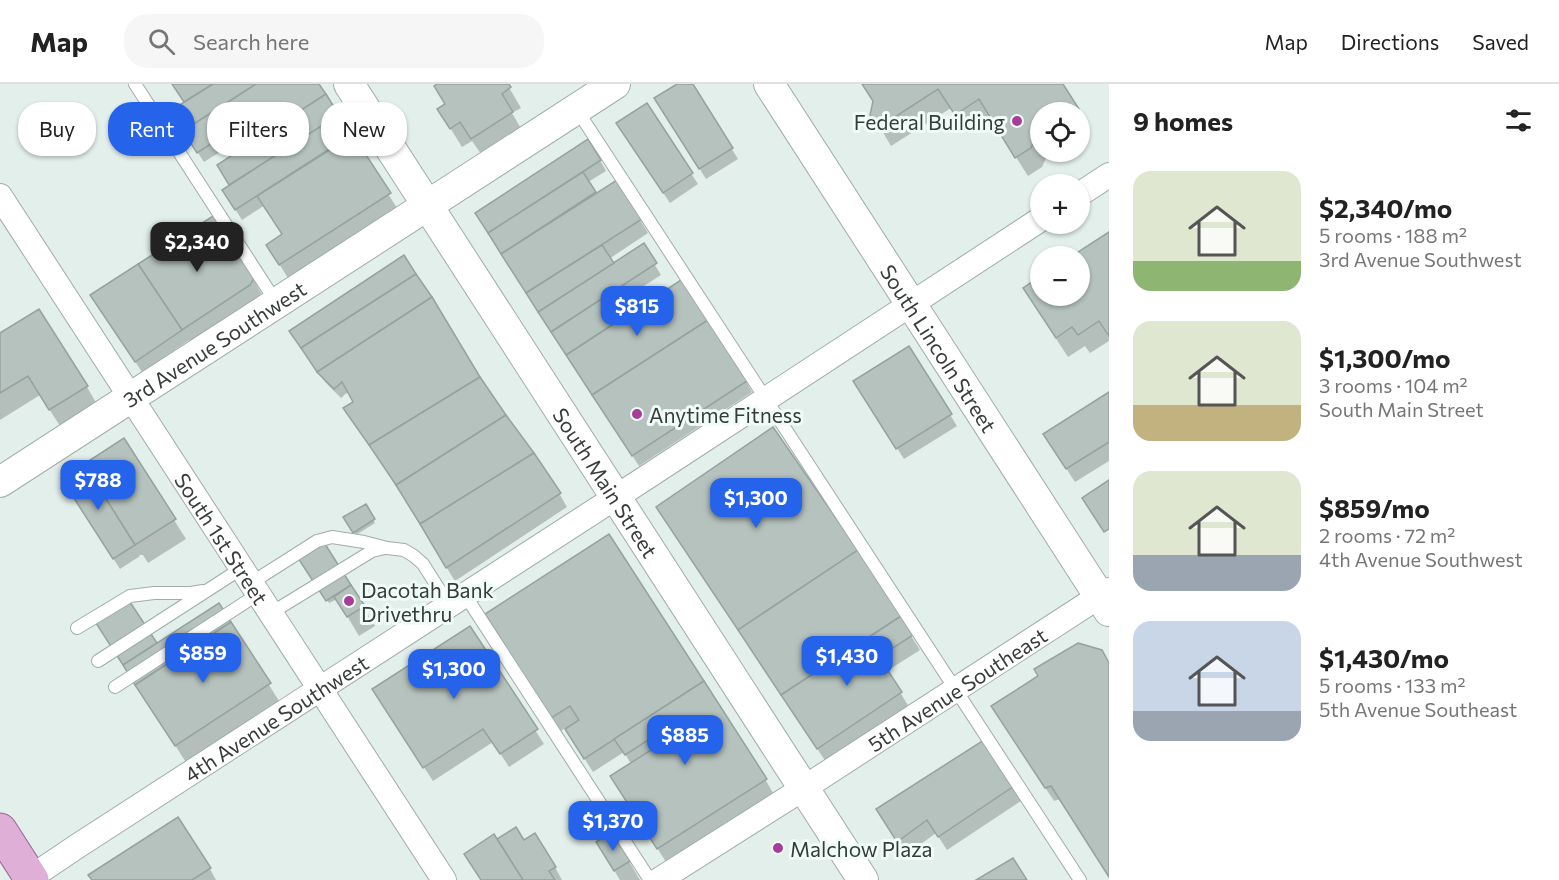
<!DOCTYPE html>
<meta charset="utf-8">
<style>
:root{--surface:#fff;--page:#f6f6f6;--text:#222;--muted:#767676;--line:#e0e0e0;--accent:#2563eb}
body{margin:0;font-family:Commissioner,sans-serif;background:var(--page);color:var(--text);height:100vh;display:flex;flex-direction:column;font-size:22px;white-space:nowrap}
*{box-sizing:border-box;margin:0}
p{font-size:20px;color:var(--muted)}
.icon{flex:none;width:33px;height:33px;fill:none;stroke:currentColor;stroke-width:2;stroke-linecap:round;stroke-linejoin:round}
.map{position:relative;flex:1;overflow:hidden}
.sheet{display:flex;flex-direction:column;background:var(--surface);width:450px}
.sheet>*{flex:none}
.guide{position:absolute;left:18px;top:18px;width:570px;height:54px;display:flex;gap:12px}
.controls{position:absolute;left:1030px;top:18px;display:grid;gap:12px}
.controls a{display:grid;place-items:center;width:60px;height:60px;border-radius:50%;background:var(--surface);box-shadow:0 2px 4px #0004;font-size:30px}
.price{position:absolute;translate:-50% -51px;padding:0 14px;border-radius:12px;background:var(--accent);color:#fff;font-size:20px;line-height:39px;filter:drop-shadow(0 2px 3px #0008)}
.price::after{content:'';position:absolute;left:50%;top:36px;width:18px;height:14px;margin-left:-9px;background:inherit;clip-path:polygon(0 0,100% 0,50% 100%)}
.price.selected{background:#222;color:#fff}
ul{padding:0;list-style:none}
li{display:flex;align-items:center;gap:18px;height:150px;padding:0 24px}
li span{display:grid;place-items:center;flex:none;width:168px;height:120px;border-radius:18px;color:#555}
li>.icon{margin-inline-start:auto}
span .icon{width:72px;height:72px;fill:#fffc;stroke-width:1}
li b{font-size:26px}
h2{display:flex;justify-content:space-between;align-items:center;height:72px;padding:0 24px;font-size:26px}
.tag{padding:0 21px;border-radius:24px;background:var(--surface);box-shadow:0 2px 4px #0004;font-size:21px;line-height:54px}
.tag.selected{background:var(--accent);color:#fff}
header{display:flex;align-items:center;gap:36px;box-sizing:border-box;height:84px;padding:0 30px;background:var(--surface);border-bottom:2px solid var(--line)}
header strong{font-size:28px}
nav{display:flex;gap:33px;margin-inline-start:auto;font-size:21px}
.search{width:420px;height:54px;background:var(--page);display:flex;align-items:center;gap:15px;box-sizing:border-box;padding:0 21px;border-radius:24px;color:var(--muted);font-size:22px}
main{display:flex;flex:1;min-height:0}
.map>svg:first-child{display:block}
.shadow{fill:#0003}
.building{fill:#b5c2be;stroke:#96a29e;stroke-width:1.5}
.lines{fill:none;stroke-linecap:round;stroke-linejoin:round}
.service-casing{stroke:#a1adaa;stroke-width:14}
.minor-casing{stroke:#a1adaa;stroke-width:26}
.tertiary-casing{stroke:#a1adaa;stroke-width:32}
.primary-casing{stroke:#986490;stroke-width:35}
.service{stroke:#fff;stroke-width:12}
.minor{stroke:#fff;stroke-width:24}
.tertiary{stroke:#fff;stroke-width:30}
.primary{stroke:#e0afd8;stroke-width:33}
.poi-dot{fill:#a93c9b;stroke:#effcf8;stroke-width:2}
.labels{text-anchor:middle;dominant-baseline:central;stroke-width:6;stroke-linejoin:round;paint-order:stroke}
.poi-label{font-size:21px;fill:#373c3b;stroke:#effcf8;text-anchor:start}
.street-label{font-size:21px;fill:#373c3b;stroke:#effcf8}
</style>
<header>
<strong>Map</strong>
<div class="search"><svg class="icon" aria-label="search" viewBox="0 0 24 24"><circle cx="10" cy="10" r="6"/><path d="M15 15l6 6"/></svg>Search here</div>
<nav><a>Map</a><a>Directions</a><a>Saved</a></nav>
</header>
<main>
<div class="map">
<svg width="1109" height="796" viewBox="0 0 1109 796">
<rect width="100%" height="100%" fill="#e2efeb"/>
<g class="shadow">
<path d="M174,0H317L344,42L337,46L345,58L352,53L397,124L288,194L276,175L283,151L265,121L242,136L230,117L231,102L219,82L242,66L236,58L204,78L178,38L185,19Z"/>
<path d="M440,0H507L521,24L512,29L523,48L484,74L472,57L462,63L439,26L446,21Z"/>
<path d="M680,0H691L738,75L706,95L662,25Z"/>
<path d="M862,0H1061L1079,28H1041V68H1054L1047,72L1042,83L1028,92L991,34L967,49L951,24L891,62L872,30L874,18Z"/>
<path d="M646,21L698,100L670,119L624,50Z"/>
<path d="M1080,29L1089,45L1080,51Z"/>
<path d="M600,76L606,87L588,98L596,111L640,136L648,149L609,175L613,181L643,161L661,191L611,223L620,237L746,297L752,308L639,382L483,140Z"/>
<path d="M1109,150V257L1090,269L1085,262L1068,273L1036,224L1041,194V212H1080V172H1075Z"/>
<path d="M253,194L261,209L258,215L191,259L189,256L142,288L98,222Z"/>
<path d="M0,251L87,303L98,322L62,345L40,311L0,336Z"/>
<path d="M295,254L479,294L559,409L567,423L455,497L377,372L355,319L349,307L341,314L325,298Z"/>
<path d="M909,264L957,342L904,375L861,308Z"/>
<path d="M1109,310V377L1075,398L1053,364Z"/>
<path d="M124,356L186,455L148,479L143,471H139L140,472L120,485L69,405Z"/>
<path d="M365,422L375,439L356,451L346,434Z"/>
<path d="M666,437L857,467L920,566L887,587L909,623L826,678Z"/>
<path d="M319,454L375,542L359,552L337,515L329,519L300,475Z"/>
<path d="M127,517L156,562L218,521L281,620L187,680L96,537Z"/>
<path d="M470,544L544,660L509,683L493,658L433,697L382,620Z"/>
<path d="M495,544L765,695L773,709L666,778L620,706L631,680L624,668L593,688L565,644L561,647Z"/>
<path d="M1109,581L1060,715L1054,717L1001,637Z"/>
<path d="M987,657L1024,715L947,766L936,749L906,771L886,739Z"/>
<path d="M497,757L555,783L562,796H482Z"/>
<path d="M629,777L640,796H620L609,778Z"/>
<path d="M210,785L216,796H93Z"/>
</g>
<g class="building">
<path d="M172,0H213L184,18Z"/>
<path d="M213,0H256L183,47L170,27Z"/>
<path d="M256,0H319L326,10L241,66L229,48L197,69L183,47Z"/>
<path d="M437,0H509L511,3L502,10L513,28L471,55L460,38L450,45L437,25L445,20L434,2Z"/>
<path d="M677,0H693L733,64L699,85L654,14Z"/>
<path d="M862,0H1063L1079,25L1073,28H1041V49L1036,52L1031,64L1015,74L979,15L955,31L938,5L878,44L870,31L873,17Z"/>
<path d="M326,10L339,31L229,101L217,81Z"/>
<path d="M647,19L693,89L663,109L616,39Z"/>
<path d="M332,35L345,55L235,126L222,106Z"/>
<path d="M353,51L391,109L279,181L266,161L282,150L257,112Z"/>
<path d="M588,55L601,76L488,149L475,129Z"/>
<path d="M583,88L596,108L501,170L488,149Z"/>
<path d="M617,96L642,135L526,209L501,170Z"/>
<path d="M213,132L254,194L250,201L182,246L138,180Z"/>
<path d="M1109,148V252L1099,237L1078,251L1072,243L1056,254L1023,204L1041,192V212H1080V172H1072Z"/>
<path d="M644,159L657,179L551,248L538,228Z"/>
<path d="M602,161L614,179L538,228L526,209Z"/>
<path d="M404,171L416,190L301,264L289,247Z"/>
<path d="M138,180L182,246L135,278L90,211Z"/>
<path d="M416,190L432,213L317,288L301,264Z"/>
<path d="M681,196L708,236L592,311L566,271Z"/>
<path d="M606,212L621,235L566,271L551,248Z"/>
<path d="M432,213L480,293L369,361L343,324L353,318L342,298L334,305L317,288Z"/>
<path d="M39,225L88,302L49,326L28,292L0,309V249Z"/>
<path d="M708,236L747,297L632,372L592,311Z"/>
<path d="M909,262L952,330L896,365L853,297Z"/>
<path d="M480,293L506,331L396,401L369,361Z"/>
<path d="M1109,308V358L1066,385L1043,350Z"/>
<path d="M506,331L534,369L420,440L396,401Z"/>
<path d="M773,343L858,466L738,546L656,423Z"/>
<path d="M124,354L176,435L135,461L84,380Z"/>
<path d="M534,369L561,409L446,484L420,440Z"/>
<path d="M84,380L135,461L113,475L61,394Z"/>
<path d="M1109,396V445L1104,448L1082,414Z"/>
<path d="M366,420L375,435L353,449L343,433Z"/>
<path d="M609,450L704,597L584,675L565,645L579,636L570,622L551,634L485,530Z"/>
<path d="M320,452L351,501L326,517L298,474Z"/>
<path d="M858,466L901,532L781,611L738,546Z"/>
<path d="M351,501L365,522L347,533L334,513Z"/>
<path d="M128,515L157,559L123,581L94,536Z"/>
<path d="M219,519L231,538L135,601L123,581Z"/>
<path d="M901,532L913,551L879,573L902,608L817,665L781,611Z"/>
<path d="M231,538L271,599L175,662L135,601Z"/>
<path d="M470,542L538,645L500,670L483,645L423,684L372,605Z"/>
<path d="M1078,559L1102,566L1109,579V793L1051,702L1045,704L991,622L1038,592L1034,585Z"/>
<path d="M704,597L767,695L657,765L610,692L667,656L662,647L625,671L614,655Z"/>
<path d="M987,654L1017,700L938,753L927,736L897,758L876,725Z"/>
<path d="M178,733L211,784L192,796H92L88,791Z"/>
<path d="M516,743L524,756L535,749L556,783L549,787L555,796H523L497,755Z"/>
<path d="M612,748L630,777L614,787L596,758Z"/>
<path d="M494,750L497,755L523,796H481L464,770Z"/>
<path d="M1013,774L1027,796H976Z"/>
</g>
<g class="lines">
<defs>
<g id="service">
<path d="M135,0L276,218"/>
<path d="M577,26L1080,796"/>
<path d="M251,499L317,457L332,453L364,458L387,464L404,466L414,472L423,480L449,521"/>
<path d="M465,511L650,796"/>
<path d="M271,529L372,467L385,464"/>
<path d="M77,544L130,512L154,509H191L203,507"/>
<path d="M98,577L242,484"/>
<path d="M115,603L258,510"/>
</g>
<g id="minor">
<path d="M1080,110L1109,91"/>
<path id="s1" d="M0,112L444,796"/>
<path id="s2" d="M27,796L76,763L647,393L1041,135"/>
<path id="s3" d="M659,796L804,704L1109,506"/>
</g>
<g id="tertiary">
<path id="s4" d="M349,0L863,796"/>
<path id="s5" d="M769,0L1109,527"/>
<path id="s6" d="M0,398L615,0"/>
</g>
<path id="primary" d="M0,746L32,796"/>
</defs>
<use href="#service" class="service-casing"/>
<use href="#minor" class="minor-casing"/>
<use href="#tertiary" class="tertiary-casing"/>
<use href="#primary" class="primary-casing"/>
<use href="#service" class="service"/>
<use href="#minor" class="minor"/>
<use href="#tertiary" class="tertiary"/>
<use href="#primary" class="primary"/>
</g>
<g class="poi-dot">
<circle cx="1017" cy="37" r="6"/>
<circle cx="637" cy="330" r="6"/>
<circle cx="349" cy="517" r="6"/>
<circle cx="778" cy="764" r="6"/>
</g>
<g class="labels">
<g class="poi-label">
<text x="1005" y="37" text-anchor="end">Federal Building</text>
<text x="649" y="330">Anytime Fitness</text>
<text x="361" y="505">Dacotah Bank<tspan x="361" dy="24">Drivethru</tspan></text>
<text x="790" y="764">Malchow Plaza</text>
</g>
<g class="street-label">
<text stroke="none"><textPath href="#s6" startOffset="255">3rd Avenue Southwest</textPath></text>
<text stroke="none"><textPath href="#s5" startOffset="314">South Lincoln Street</textPath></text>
<text stroke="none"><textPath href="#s4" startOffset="474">South Main Street</textPath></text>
<text stroke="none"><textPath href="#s1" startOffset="408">South 1st Street</textPath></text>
<text stroke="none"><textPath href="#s3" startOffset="354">5th Avenue Southeast</textPath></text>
<text stroke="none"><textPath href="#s2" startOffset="297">4th Avenue Southwest</textPath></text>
</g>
</g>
</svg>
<div class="controls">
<a><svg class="icon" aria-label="locate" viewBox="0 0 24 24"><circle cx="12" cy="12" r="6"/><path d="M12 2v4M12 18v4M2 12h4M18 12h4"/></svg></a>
<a>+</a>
<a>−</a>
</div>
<b class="price selected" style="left:197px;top:189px">$2,340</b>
<b class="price" style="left:637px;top:253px">$815</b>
<b class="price" style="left:98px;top:427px">$788</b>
<b class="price" style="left:756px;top:445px">$1,300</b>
<b class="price" style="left:203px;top:600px">$859</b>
<b class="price" style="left:847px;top:603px">$1,430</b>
<b class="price" style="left:454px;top:616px">$1,300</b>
<b class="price" style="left:685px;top:682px">$885</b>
<b class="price" style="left:613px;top:768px">$1,370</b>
<div class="guide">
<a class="tag">Buy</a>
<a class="tag selected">Rent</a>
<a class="tag">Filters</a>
<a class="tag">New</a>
</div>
</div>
<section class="sheet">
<h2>9 homes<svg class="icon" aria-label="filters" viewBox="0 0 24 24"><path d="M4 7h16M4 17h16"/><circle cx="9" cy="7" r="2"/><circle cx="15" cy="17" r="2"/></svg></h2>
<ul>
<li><span style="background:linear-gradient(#dfe7d0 75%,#8fb573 0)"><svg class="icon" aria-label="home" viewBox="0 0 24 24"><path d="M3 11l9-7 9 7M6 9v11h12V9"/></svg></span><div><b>$2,340/mo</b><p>5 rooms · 188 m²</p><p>3rd Avenue Southwest</p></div></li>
<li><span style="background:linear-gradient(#dfe7d0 70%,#c2b280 0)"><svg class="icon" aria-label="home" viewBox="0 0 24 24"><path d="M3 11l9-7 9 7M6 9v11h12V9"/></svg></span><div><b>$1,300/mo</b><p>3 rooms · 104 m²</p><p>South Main Street</p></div></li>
<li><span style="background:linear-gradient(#dfe7d0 70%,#9aa5b1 0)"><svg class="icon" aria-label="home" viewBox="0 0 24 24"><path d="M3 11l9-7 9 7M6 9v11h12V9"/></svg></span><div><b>$859/mo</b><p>2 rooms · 72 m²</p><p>4th Avenue Southwest</p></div></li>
<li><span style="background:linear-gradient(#c9d6e8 75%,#9aa5b1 0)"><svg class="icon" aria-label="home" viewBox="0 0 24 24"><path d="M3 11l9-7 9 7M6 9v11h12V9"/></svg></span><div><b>$1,430/mo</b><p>5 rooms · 133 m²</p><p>5th Avenue Southeast</p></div></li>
</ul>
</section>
</main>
